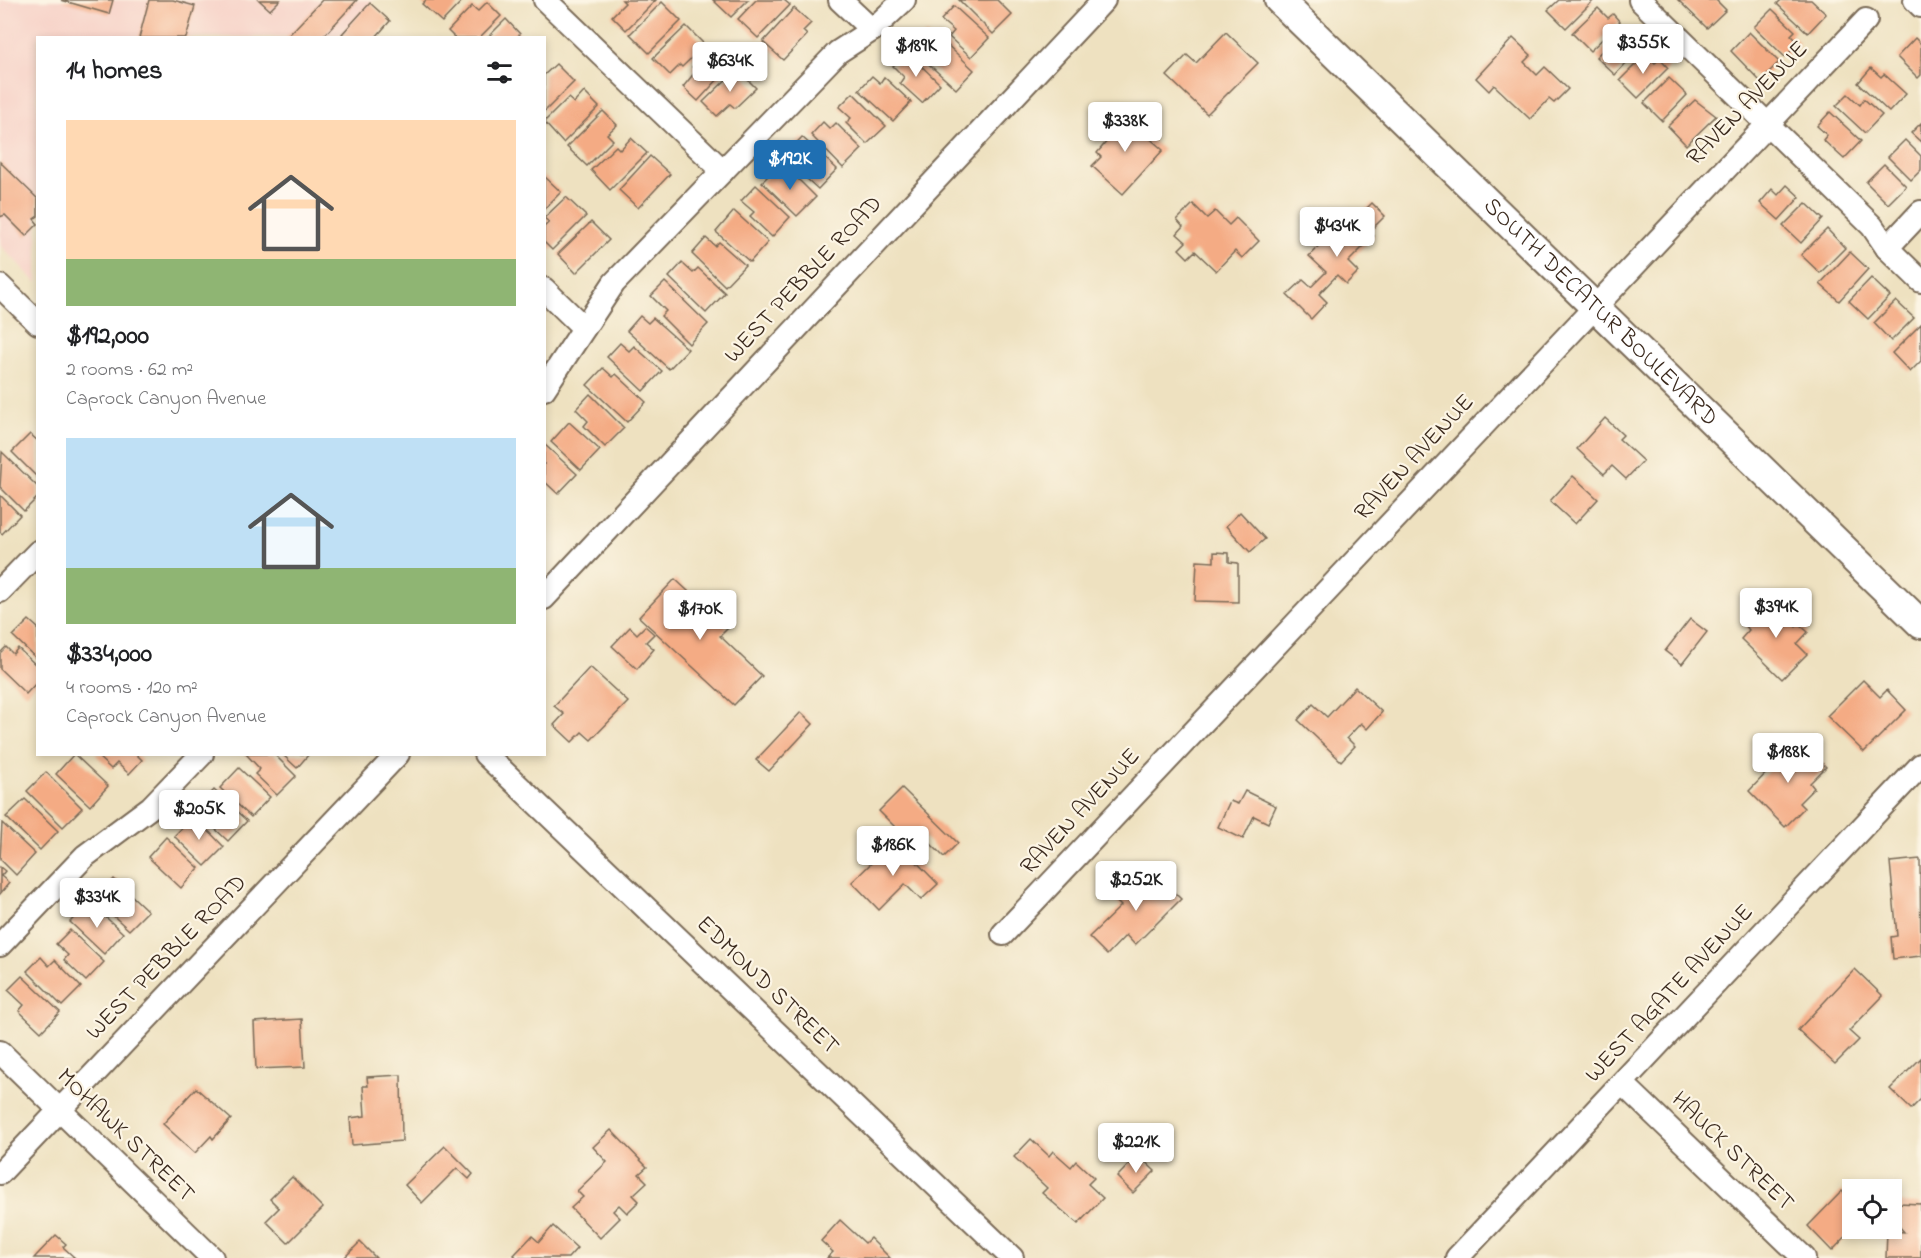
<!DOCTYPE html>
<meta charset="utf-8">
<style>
:root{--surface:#fff;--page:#f2f2f2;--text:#202124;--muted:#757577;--accent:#1f6fb2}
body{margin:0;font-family:"Indie Flower",sans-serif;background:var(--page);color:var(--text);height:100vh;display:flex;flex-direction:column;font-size:22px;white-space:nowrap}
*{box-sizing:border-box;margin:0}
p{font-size:20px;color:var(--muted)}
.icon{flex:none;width:33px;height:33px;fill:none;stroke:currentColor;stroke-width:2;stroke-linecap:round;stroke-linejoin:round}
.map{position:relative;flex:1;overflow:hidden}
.drawer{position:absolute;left:36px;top:36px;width:510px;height:720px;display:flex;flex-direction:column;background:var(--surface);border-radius:0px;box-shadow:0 3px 9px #0003}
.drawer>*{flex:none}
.buttons{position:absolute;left:1842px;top:1179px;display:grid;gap:12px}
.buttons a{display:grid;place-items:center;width:60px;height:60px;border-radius:0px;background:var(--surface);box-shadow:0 3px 9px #0003;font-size:30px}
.price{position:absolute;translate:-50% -51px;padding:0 14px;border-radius:6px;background:#fff;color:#222;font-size:20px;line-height:39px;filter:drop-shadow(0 2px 3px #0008)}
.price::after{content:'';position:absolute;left:50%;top:36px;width:18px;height:14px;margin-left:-9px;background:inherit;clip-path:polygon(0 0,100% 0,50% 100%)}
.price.current{background:var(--accent);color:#fff}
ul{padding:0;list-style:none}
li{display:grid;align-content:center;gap:12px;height:318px;padding:0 30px}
li span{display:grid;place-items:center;height:186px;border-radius:0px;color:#555}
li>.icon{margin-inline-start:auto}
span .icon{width:108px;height:108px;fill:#fffc;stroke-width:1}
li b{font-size:26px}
h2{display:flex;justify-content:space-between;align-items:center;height:72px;padding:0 30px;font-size:26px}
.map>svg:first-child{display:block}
.built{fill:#f7d1c7}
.building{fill:#f4ab84}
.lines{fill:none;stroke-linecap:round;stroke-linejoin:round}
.minor-casing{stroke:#7a6a57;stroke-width:26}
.major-casing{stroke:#7a6a57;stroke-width:32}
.minor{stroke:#fff;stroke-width:22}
.major{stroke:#fff;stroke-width:28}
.labels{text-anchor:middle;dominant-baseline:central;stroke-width:4.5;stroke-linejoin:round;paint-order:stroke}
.street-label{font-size:24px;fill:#3b2a1e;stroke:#fcf5e5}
</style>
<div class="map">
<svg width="1921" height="1258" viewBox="0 0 1921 1258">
<rect width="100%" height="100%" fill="#fcf5e5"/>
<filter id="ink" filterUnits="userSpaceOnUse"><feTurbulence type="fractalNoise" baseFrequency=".0167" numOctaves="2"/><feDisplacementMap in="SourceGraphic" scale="12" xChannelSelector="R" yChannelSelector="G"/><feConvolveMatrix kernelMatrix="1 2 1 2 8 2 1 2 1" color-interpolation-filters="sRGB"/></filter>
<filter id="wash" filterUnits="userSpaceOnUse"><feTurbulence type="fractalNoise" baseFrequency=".008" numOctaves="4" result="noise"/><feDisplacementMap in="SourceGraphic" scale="24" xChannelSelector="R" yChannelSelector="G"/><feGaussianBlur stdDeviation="1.35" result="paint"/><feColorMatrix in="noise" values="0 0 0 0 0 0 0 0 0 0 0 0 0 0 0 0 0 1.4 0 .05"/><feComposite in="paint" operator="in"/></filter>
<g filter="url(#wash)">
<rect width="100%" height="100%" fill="#eee1c0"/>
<path class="built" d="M0,0H373L339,37L38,38L37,283L0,245Z"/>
<g id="blocks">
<g class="building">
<path d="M61,0H113L109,14Z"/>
<path d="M149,0H173L195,6L186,38H139Z"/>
<path d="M259,0H280L270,10Z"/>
<path d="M322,0H357L322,38H286Z"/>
<path d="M426,0H463L442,22L422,4Z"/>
<path d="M622,0H656L626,30L612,16L625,3Z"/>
<path d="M713,0H748L731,17Z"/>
<path d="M756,0H784L790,5L758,38L738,19Z"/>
<path d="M959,0H997L1012,15L993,34Z"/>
<path d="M1559,0H1594L1566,28L1548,10Z"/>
<path d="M1678,0H1716L1726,10L1707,28Z"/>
<path d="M1781,0H1811L1826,14L1808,33L1777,4Z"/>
<path d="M487,2L501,16L479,38H455L448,31L472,6L478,11Z"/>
<path d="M662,2L681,21L649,53L630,34Z"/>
<path d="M370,3L390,21L375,38H347L342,34Z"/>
<path d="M954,6L989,38L971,57L949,37L954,31L941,20Z"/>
<path d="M794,8L811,23L803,31L807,35L783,60L763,42Z"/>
<path d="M1598,8L1608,18L1613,14L1620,22L1590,51L1572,33Z"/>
<path d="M1772,9L1795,31L1791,35L1799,43L1785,57L1754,27Z"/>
<path d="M506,19L520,34L516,38H487Z"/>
<path d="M686,26L705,45L682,67L680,65L670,75L653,58Z"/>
<path d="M1625,27L1634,36L1630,39L1640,48L1615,75L1596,57Z"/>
<path d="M1226,32L1258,63L1207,114L1167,76L1187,55L1196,63Z"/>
<path d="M1749,32L1779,62L1760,81L1731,51Z"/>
<path d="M926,34L934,41L938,36L974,70L956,89L912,49Z"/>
<path d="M1513,38L1531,55L1524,62L1537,75L1545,67L1568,89L1554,103L1549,99L1530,119L1494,85L1489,91L1476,78Z"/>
<path d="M1915,38L1921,44V75L1918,78L1897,57Z"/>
<path d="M711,46L732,64L698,101L683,87L696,71L692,67Z"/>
<path d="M907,52L940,84L922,103L900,83L904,77L893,66Z"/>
<path d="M1646,54L1655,63L1660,59L1668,68L1638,98L1620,80Z"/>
<path d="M556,64L574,82L544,112V75Z"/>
<path d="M1871,68L1881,77L1884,74L1906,94L1889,112L1858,83Z"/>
<path d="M737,69L756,88L735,108L730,104L717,116L703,102Z"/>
<path d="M872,76L880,83L884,77L911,102L893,121L859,90Z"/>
<path d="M1669,78L1687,95L1662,121L1644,103Z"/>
<path d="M584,92L599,107L563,143L544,122L568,98L574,103Z"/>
<path d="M853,93L886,126L867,144L846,123L851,118L839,107Z"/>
<path d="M1848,94L1860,105L1864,99L1882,115L1865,133L1836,106Z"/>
<path d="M1695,100L1716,116L1686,145L1668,126Z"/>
<path d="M603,111L617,125L607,134L613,140L587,166L567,147Z"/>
<path d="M1120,112L1163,150L1123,194L1092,166L1101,157L1097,153L1108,140L1101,133Z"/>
<path d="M1830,112L1861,141L1844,159L1823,140L1827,135L1817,126Z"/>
<path d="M823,122L830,129L836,123L862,149L843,168L811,135Z"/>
<path d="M1921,123V142L1911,133Z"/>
<path d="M802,137L837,169L818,189L795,168L799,164L787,153Z"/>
<path d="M631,138L647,153L610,190L591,170L616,146L620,150Z"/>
<path d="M1905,140L1921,156V170L1911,180L1888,157Z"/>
<path d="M650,156L670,174L638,208L619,190Z"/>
<path d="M0,162L38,199V216L34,219L38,224L26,236L5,215L0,217Z"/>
<path d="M1884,164L1906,186L1888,204L1866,182Z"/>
<path d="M776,168L785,177L790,171L816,197L797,216L762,182Z"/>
<path d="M544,176L561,192L544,209Z"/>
<path d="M756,185L790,217L772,237L750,216L754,212L741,201Z"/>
<path d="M1787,185L1800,197L1779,220L1760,203L1772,189L1778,195Z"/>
<path d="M566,197L586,216L552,250L544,242V227L549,222L544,218Z"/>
<path d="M1372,203L1385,216L1370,231L1374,236L1348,262L1358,272L1346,284L1337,275L1319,294L1327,302L1311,319L1287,295L1303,280L1311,287L1326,272L1309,256L1351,212L1357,218Z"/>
<path d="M1806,203L1823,219L1801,243L1783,226Z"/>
<path d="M1193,204L1207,218L1215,211L1229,225L1236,218L1259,241L1242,258L1235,251L1216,271L1195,251L1188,258L1179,249L1186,242L1177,234L1183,227L1177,220Z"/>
<path d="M734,211L768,242L750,262L716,232Z"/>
<path d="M591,222L609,240L576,273L558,254Z"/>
<path d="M1827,229L1845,248L1820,273L1801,255Z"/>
<path d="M706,238L715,246L719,242L745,265L725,286L692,254Z"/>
<path d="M1850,252L1868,269L1839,301L1820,284Z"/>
<path d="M682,263L693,273L698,268L725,293L706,313L669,277Z"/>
<path d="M1871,278L1890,296L1868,319L1849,301Z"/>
<path d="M665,282L708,324L689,344L661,316L666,311L651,296Z"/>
<path d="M1896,301L1914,318L1891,341L1874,323Z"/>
<path d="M640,316L648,323L653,318L688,349L669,369L627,331Z"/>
<path d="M1921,324V361L1910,372L1892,353Z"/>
<path d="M620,343L629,351L634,346L662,371L643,391L607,357Z"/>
<path d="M603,368L613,377L616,374L646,402L627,422L587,385Z"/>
<path d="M590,394L624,428L605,447L584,426L588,421L576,409Z"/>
<path d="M1605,418L1623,435L1619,439L1643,461L1626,479L1612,466L1604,474L1577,449Z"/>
<path d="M569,422L600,450L581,470L551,442Z"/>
<path d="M30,434L38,441V478L12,452Z"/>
<path d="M544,444L577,474L558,494L544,481Z"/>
<path d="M2,452L38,487V497L24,511L0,487Z"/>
<path d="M1573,476L1598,499L1575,524L1550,501Z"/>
<path d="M0,495L20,515L2,534L0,532Z"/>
<path d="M1240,512L1265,539L1250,552L1226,526Z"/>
<path d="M1214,552L1229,553V562L1238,563V602L1195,601L1197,561L1214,562Z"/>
<path d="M675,579L728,628L720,636L762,676L734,705L639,617Z"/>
<path d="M1773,599L1796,627L1799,624L1808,632L1797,644L1807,654L1782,679L1741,639L1749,630L1746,626Z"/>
<path d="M1690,619L1707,632L1682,664L1665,651Z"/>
<path d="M29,620L38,628V660L13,636Z"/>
<path d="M645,626L654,634L646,642L654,649L637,669L612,646L630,627L637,634Z"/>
<path d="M6,647L13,654L18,648L38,667V681L26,694L0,669V653Z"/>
<path d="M590,667L628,702L591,740L582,732L572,742L554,725L564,714L554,706Z"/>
<path d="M1863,680L1880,697L1887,690L1906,710L1864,752L1827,716Z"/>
<path d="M1355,687L1382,712L1367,729L1361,723L1347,738L1355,746L1341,761L1298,720L1313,704L1327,717Z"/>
<path d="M801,712L813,724L769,771L756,760Z"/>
<path d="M1794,744L1804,754L1808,749L1826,767L1810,783L1814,788L1799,803L1804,808L1785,827L1749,791Z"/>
<path d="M74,754L108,786L90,806L56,774Z"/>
<path d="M95,754H136L142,760L129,774L117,763L111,769Z"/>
<path d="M246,754H274L296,776L277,795L255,774L260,769Z"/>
<path d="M282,754H309L297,768Z"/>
<path d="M239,768L270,797L251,817L220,788Z"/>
<path d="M46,772L82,808L63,827L27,791Z"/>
<path d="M902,788L958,843L944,857L920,833L911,843L879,811Z"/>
<path d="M214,790L247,821L228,841L195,810Z"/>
<path d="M1245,791L1276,806L1268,823L1254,816L1243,839L1218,827L1230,801L1238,804Z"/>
<path d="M25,799L58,831L40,850L6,817Z"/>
<path d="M194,816L224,847L205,866L174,836Z"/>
<path d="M2,823L35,854L16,875L0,859Z"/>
<path d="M166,837L199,868L181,888L148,857Z"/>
<path d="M895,840L938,884L921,900L905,884L879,910L852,882Z"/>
<path d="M1920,859L1921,956L1893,959L1891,937L1897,936L1890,862Z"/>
<path d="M0,867L5,871L1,876L9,883L0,894Z"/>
<path d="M1150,869L1181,899L1135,945L1126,935L1107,955L1089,937L1121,906L1116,901Z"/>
<path d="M114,879L148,911L129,930L95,899Z"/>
<path d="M86,905L94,914L98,910L123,933L104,954L70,922Z"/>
<path d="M70,930L104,962L86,981L64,960L68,955L56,944Z"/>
<path d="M41,957L49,966L55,960L81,987L62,1006L27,971Z"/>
<path d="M1855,969L1883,996L1849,1031L1859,1040L1835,1064L1798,1030Z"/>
<path d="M22,976L60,1012L41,1032L19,1011L24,1005L8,990Z"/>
<path d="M302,1019L305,1067L256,1069L254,1022Z"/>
<path d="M1921,1058V1099L1911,1109L1890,1089Z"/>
<path d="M401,1075L402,1141L352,1145L350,1118L365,1116L363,1086H368L367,1077Z"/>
<path d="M196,1088L231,1119L213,1139L211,1136L195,1153L163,1124Z"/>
<path d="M611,1130L647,1167L639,1174L647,1182L633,1195L639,1201L627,1213L619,1205L613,1211L620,1218L600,1238L571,1208L583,1197L577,1191L607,1162L593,1147Z"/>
<path d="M1031,1139L1049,1156L1053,1151L1071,1167L1076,1161L1094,1178L1088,1184L1103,1198L1078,1224L1042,1193L1047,1188L1014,1157Z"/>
<path d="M445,1146L473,1174L469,1179L457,1168L422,1203L405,1185Z"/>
<path d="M1138,1155L1155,1171L1133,1193L1117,1177Z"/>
<path d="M292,1177L323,1208L288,1243L266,1221L279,1208L270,1199Z"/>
<path d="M1842,1191L1852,1201L1854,1228L1832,1251L1808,1226Z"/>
<path d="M1898,1203L1921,1204V1258H1886L1887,1231L1904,1232L1898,1225Z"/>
<path d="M840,1220L865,1243L870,1238L890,1258H827L833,1252L821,1241Z"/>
<path d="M553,1226L577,1248L568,1258H517L514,1255L532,1236L539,1242Z"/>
<path d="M56,1235L66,1244L63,1247L75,1258H34Z"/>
<path d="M360,1242L376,1258H344Z"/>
</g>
</g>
</g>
<g filter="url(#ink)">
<use href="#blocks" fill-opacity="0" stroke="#7a6a57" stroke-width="1.5"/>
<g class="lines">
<defs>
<g id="minor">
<path d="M545,0L723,171"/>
<path d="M840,0L872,30"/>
<path d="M1640,0L1872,226L1887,248L1921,281"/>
<path d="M1915,0L1921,6"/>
<path d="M1887,248L1921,212"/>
<path d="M0,286L38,323"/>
<path d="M544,289L584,328"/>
<path d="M544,389L614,283L838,52L872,30L904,0"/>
<path d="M0,591L38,552"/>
<path d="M544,598L1104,0"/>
<path d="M485,754L1012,1258"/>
<path d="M1003,934L1866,20"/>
<path d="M0,945L85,856L151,807L202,754"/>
<path d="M0,1052L212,1258"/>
<path d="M1623,1084L1804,1258"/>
<path d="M0,1173L398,754"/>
<path d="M1457,1258L1921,765"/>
</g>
<g id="major">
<path id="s1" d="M1279,0L1921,624"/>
</g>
</defs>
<use href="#minor" class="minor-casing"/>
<use href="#major" class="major-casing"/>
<use href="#minor" class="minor"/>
<use href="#major" class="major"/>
</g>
</g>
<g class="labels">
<g class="street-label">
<text transform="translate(1748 104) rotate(-46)">RAVEN AVENUE</text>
<text transform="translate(804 280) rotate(-47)">WEST PEBBLE ROAD</text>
<text stroke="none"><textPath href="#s1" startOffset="448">SOUTH DECATUR BOULEVARD</textPath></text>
<text transform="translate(1415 458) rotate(-47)">RAVEN AVENUE</text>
<text transform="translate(1081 812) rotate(-47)">RAVEN AVENUE</text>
<text transform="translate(167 958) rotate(-46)">WEST PEBBLE ROAD</text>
<text transform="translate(767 986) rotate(44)">EDMOND STREET</text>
<text transform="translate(1670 994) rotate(-47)">WEST AGATE AVENUE</text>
<text transform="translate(125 1136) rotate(44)">MOHAWK STREET</text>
<text transform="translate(1732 1152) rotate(44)">HAUCK STREET</text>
</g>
</g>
</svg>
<div class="buttons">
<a><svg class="icon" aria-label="locate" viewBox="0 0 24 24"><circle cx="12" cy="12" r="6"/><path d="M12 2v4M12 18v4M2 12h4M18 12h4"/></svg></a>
</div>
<b class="price" style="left:1643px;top:75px">$355K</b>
<b class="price" style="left:916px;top:78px">$189K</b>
<b class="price" style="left:730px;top:93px">$634K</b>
<b class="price" style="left:1125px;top:153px">$338K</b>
<b class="price current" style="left:790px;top:191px">$192K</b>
<b class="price" style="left:1337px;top:258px">$434K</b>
<b class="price" style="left:1776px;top:639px">$394K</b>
<b class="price" style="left:700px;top:641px">$170K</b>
<b class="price" style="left:1788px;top:784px">$188K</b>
<b class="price" style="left:199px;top:841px">$205K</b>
<b class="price" style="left:893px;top:877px">$186K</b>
<b class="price" style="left:1136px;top:912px">$252K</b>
<b class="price" style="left:97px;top:929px">$334K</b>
<b class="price" style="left:1136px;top:1174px">$221K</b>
<section class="drawer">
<h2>14 homes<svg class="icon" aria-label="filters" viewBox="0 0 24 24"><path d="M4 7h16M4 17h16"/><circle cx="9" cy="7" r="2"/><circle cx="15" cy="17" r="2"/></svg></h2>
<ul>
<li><span style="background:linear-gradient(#ffd9b3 75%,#8fb573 0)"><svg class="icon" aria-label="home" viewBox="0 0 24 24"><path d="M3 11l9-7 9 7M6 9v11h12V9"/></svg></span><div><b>$192,000</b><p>2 rooms · 62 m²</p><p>Caprock Canyon Avenue</p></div></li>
<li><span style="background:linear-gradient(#bfe0f5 70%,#8fb573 0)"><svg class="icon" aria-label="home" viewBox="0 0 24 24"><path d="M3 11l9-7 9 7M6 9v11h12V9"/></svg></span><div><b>$334,000</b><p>4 rooms · 120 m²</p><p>Caprock Canyon Avenue</p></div></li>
</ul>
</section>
</div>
